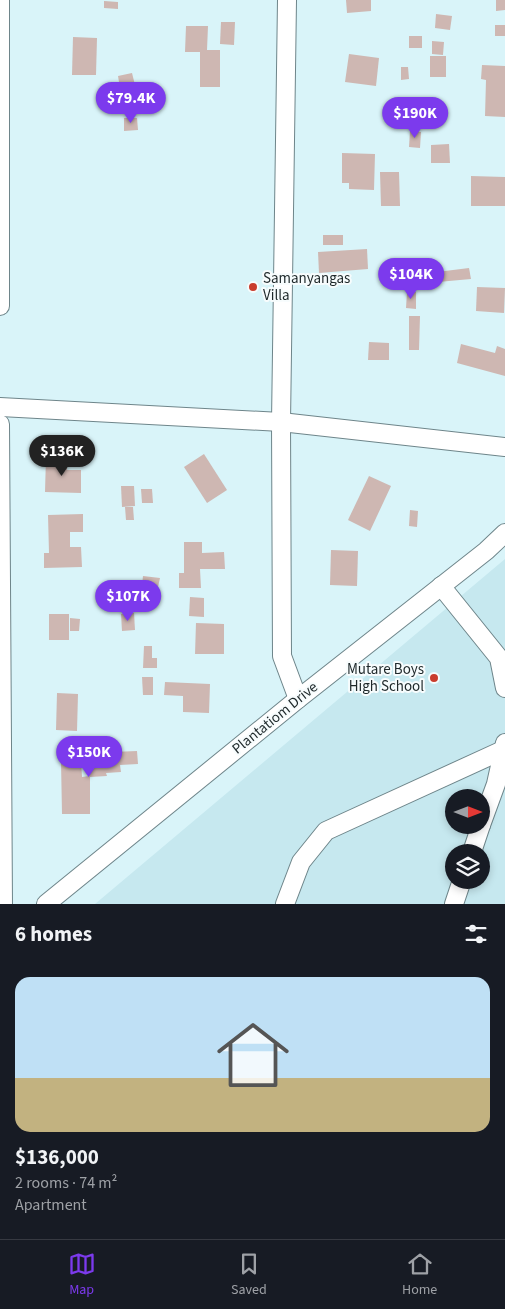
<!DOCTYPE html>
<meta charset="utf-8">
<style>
:root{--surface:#171b24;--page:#242831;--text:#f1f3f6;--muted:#9ea1a6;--line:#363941;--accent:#7c3aed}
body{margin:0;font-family:"Source Sans 3",sans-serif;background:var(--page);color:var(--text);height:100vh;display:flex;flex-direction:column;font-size:19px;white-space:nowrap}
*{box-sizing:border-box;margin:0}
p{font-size:16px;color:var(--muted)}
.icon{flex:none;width:28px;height:28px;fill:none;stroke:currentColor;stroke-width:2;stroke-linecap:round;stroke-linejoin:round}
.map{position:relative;height:904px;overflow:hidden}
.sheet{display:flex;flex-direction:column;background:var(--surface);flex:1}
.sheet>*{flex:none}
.needle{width:32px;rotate:90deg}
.buttons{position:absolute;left:445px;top:789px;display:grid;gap:10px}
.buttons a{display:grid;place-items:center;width:45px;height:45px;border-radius:50%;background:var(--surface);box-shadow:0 2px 8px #0003;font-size:25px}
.price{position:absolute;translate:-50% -42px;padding:0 11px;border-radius:18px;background:var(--accent);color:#fff;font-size:16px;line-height:32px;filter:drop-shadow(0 1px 2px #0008)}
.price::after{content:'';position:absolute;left:50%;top:30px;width:15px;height:11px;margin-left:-8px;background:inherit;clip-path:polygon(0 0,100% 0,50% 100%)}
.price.current{background:#222;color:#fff}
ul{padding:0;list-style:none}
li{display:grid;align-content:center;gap:10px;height:265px;padding:0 15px}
li span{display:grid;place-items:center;height:155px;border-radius:15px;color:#555}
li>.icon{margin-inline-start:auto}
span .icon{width:90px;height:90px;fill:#fffc;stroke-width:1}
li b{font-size:21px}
h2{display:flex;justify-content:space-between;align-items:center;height:60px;padding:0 15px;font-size:21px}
.menu{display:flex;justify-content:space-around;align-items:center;height:70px;border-top:1px solid var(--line);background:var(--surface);font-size:14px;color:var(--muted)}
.menu a{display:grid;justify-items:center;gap:2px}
.menu .current{color:var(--accent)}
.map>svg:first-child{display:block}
.built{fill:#c6e8ef;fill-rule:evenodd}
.building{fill:#ceb7b2}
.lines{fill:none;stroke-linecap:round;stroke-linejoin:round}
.minor-casing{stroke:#6e858a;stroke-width:20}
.minor{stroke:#fff;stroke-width:18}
.poi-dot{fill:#c93c2d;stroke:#f7fcfd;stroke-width:2}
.labels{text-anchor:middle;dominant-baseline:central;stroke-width:4;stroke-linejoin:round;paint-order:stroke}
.poi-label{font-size:15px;fill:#1e282a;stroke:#f7fcfd;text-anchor:start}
.street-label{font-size:15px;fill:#1e282a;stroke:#f7fcfd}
</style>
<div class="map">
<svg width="505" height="904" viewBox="0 0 505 904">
<rect width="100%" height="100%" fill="#d9f4f9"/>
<path class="built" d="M505,559V904H95ZM454,798H481V825H454ZM454,852H481V880H454Z"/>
<g class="building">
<path d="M346,0H371V11L347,13Z"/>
<path d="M496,0H505V10L496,11Z"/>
<path d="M104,1L118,2V9L104,8Z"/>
<path d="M436,14L452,16L450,30L435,28Z"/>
<path d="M221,22H235L234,45L220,44Z"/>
<rect x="495" y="25" width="10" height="11"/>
<path d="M186,26H208L207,50H220V87H200V52H185Z"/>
<rect x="409" y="36" width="13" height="12"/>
<path d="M73,37L97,38L96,75H72Z"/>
<path d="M432,41L444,42L443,55L432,54Z"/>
<path d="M349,54L379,58L376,86L345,82Z"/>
<rect x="430" y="56" width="16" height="21"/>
<path d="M482,65L505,66V117L485,116L486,80L481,79Z"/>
<path d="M401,67H408L409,79L401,80Z"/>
<path d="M132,73L135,85L120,88L118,76Z"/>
<path d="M124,118H137L138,130L124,131Z"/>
<path d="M410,131L421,132L420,148L409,147Z"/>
<path d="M449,144L450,163H431V145Z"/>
<path d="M342,153L375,154L374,190L349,189V183H342Z"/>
<path d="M380,172H399L400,206H381Z"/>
<path d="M471,176L505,177V206H471Z"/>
<rect x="323" y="235" width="20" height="10"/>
<path d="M367,249L368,269L319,273L318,252Z"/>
<path d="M469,268L471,279L438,282L437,272Z"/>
<path d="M477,287L505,288L504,313L476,311Z"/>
<path d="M407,292H416V309L406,308Z"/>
<path d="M409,316H420L419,350H409Z"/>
<path d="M369,342L389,343V360H368Z"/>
<path d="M461,344L495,353L497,346L505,349V376L457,363Z"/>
<path d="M204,454L227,490L207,503L184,467Z"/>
<path d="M46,457L67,458V470H81V493L45,492Z"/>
<path d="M369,476L391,486L370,531L348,520Z"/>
<path d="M121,486H134L135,506L122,507Z"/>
<path d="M141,489H152L153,503H142Z"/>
<path d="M125,507H133L134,520H126Z"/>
<path d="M410,510L418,511L417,527L409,526Z"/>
<path d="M83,514V532H70V547H81L82,567L44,568V553H49L48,515Z"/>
<path d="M184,542H202V553L224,552L225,569H200L201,588H179V573H184Z"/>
<path d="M331,550L358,551L357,586L330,585Z"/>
<path d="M143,576L160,578L158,587L142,585Z"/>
<rect x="143" y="589" width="15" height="7"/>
<path d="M118,592L134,593V611H117Z"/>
<path d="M190,597L204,598V617L189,616Z"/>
<path d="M134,613L135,630L122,631L121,614Z"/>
<rect x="49" y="614" width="20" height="26"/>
<path d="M70,618L80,619L79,631H70Z"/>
<path d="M196,623L224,624V654H195Z"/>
<path d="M144,646H152V658H157V668H143Z"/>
<path d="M142,677H153V695H143Z"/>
<path d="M165,682L210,684L209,713L183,712V696L164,695Z"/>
<path d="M57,693L78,694L77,731L56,730Z"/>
<path d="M137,751L138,764L120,765L121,772L106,773L107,776L90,777V814H62L61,761H81L82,777L89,776V753Z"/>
</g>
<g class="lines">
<defs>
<g id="minor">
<path d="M287,0L281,422L282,656L298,699"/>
<path d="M0,306V0"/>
<path d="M0,407L281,422L505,447"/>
<path d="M0,424L3,904"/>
<path d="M441,586L499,658L505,688"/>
<path d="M481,825L496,784L505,743"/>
<path d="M472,852L481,825"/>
<path d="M46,904L298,699L486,551L505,533"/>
<path d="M285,904L301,862L326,831L503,750"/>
<path d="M454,904L462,880"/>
</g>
</defs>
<use href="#minor" class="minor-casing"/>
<use href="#minor" class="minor"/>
</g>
<g class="poi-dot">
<circle cx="253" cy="287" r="5"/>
<circle cx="434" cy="678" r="5"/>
</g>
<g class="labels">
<g class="poi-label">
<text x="263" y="278">Samanyangas<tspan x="263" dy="17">Villa</tspan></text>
<text x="424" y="669" text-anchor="end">Mutare Boys<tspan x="424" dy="17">High School</tspan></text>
</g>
<g class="street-label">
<text transform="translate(275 718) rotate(-39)">Plantatiom Drive</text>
</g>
</g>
</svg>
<div class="buttons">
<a><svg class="needle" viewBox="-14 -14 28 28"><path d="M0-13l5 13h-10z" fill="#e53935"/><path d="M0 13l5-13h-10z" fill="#9ea1a6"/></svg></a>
<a><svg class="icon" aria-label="layers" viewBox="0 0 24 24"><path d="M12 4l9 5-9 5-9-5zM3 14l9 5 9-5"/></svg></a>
</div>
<b class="price" style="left:131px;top:124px">$79.4K</b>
<b class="price" style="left:415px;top:139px">$190K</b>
<b class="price" style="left:411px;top:300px">$104K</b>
<b class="price current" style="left:62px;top:477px">$136K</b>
<b class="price" style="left:128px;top:622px">$107K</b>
<b class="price" style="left:89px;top:778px">$150K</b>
</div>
<section class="sheet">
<h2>6 homes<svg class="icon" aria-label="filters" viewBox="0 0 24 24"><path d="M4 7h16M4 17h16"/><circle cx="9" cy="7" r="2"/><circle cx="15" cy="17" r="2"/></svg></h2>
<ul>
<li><span style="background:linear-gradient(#bfe0f5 65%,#c2b280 0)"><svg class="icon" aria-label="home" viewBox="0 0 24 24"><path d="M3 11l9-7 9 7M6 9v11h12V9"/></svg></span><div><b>$136,000</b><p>2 rooms · 74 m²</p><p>Apartment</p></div></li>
</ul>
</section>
<nav class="menu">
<a class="current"><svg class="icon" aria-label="map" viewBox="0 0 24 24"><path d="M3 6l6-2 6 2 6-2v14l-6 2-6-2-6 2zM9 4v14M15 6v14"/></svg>Map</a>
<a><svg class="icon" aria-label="saved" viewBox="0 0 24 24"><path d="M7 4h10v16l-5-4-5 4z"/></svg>Saved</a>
<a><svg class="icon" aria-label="home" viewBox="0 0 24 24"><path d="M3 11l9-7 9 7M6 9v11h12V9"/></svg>Home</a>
</nav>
